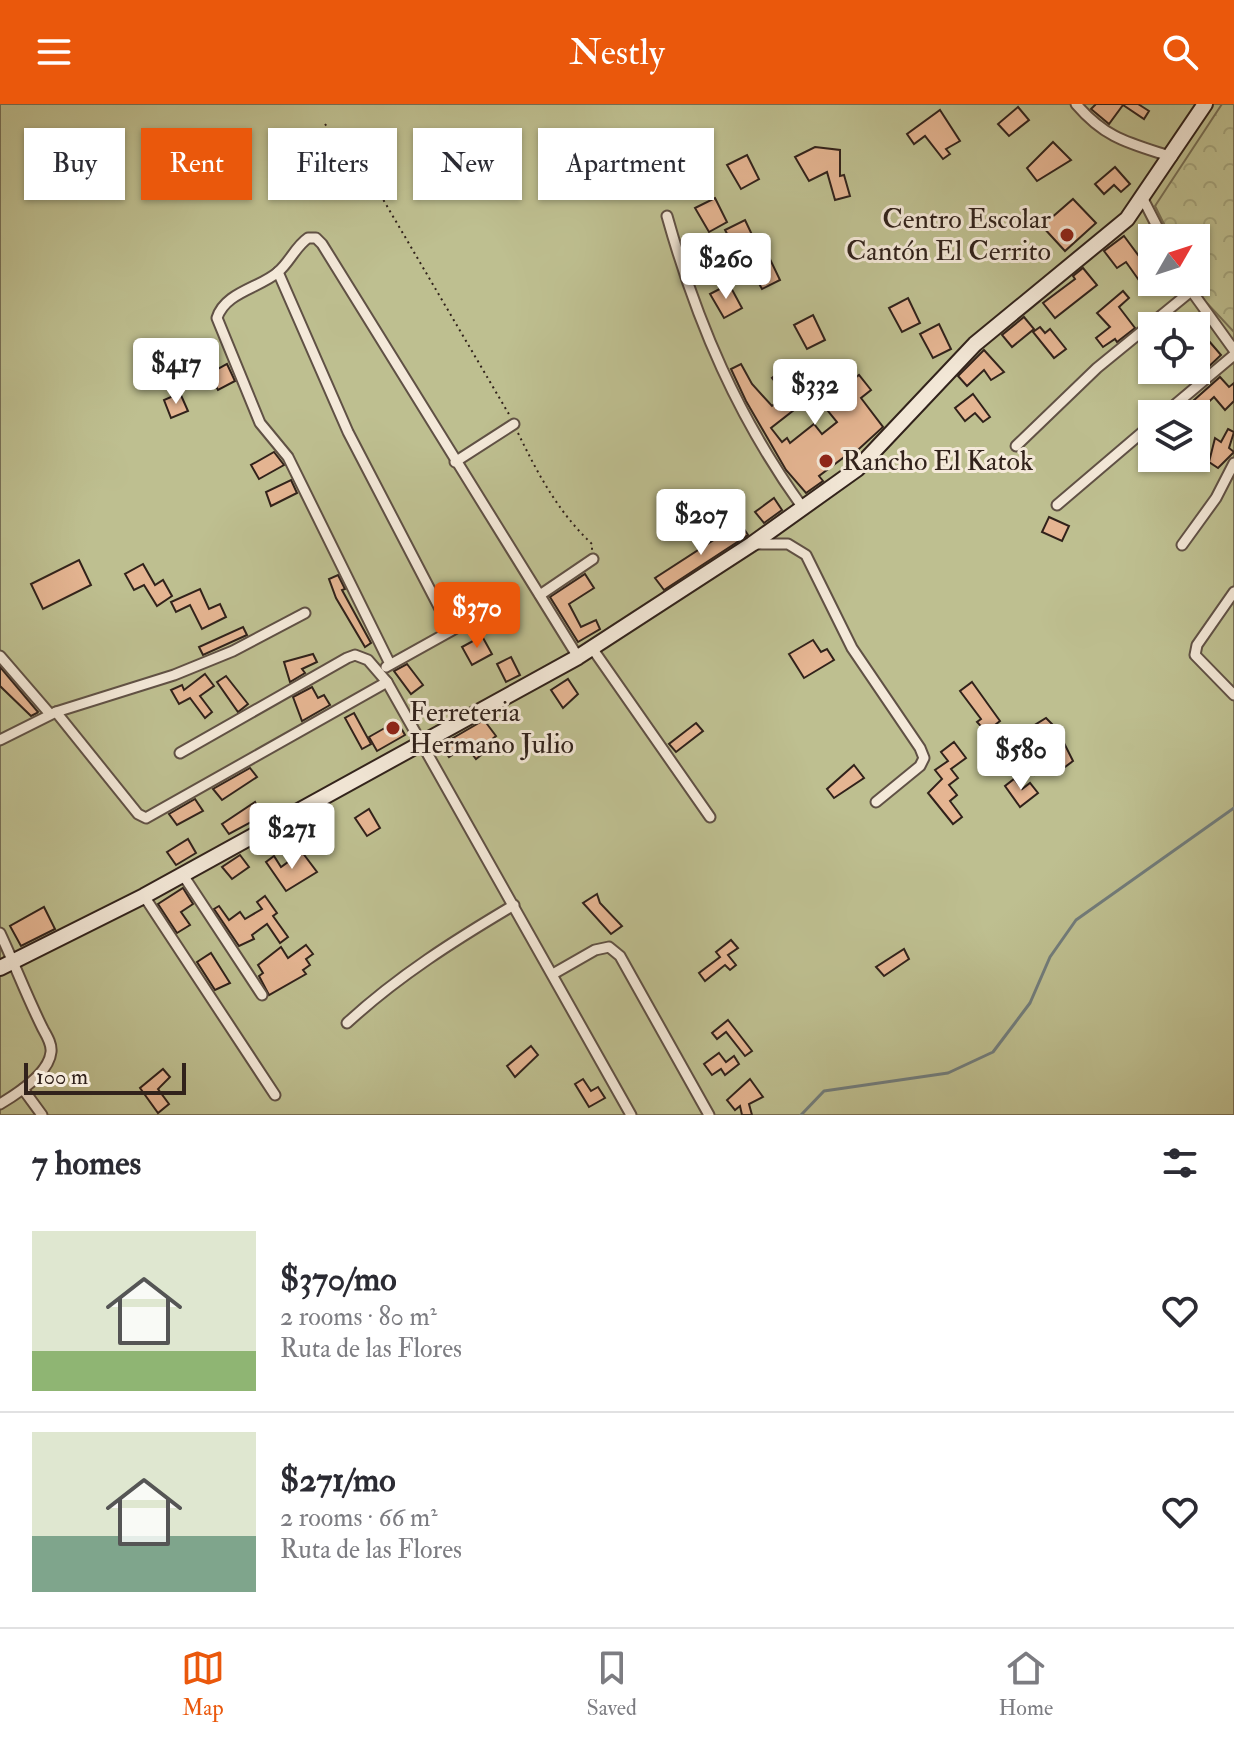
<!DOCTYPE html>
<meta charset="utf-8">
<style>
:root{--surface:#fff;--page:#f7f7f7;--text:#2b2b33;--muted:#7c7c81;--line:#e1e1e2;--accent:#ea580c}
body{margin:0;font-family:"IM FELL Double Pica",serif;background:var(--page);color:var(--text);height:100vh;display:flex;flex-direction:column;font-size:30px;white-space:nowrap}
*{box-sizing:border-box;margin:0}
p{font-size:26px;color:var(--muted)}
.icon{flex:none;width:44px;height:44px;fill:none;stroke:currentColor;stroke-width:2;stroke-linecap:round;stroke-linejoin:round}
.map{position:relative;height:1011px;overflow:hidden}
.drawer{display:flex;flex-direction:column;background:var(--surface);flex:1}
.drawer>*{flex:none}
.banner{position:absolute;left:24px;top:24px;width:800px;height:72px;display:flex;gap:16px}
.needle{width:52px;rotate:51deg}
.tools{position:absolute;left:1138px;top:120px;display:grid;gap:16px}
.tools a{display:grid;place-items:center;width:72px;height:72px;border-radius:0px;background:var(--surface);box-shadow:0 2px 6px #0004;font-size:40px}
.scale{position:absolute;left:24px;bottom:20px;width:162px;box-sizing:border-box;padding-left:8px;border:4px solid #31221b;border-top:0;font-size:22px;line-height:28px;white-space:nowrap;color:#31221b;-webkit-text-stroke:6px #f4e9d9;paint-order:stroke}
.price{position:absolute;translate:-50% -68px;padding:0 18px;border-radius:8px;background:#fff;color:#222;font-size:26px;line-height:52px;filter:drop-shadow(0 2px 4px #0008)}
.price::after{content:'';position:absolute;left:50%;top:48px;width:24px;height:18px;margin-left:-12px;background:inherit;clip-path:polygon(0 0,100% 0,50% 100%)}
.price.selected{background:var(--accent);color:#fff}
ul{padding:0;list-style:none}
li{display:flex;align-items:center;gap:24px;height:200px;padding:0 32px}
li+li{border-top:2px solid var(--line)}
li span{display:grid;place-items:center;flex:none;width:224px;height:160px;border-radius:0px;color:#555}
li>.icon{margin-inline-start:auto}
span .icon{width:96px;height:96px;fill:#fffc;stroke-width:1}
li b{font-size:34px}
h2{display:flex;justify-content:space-between;align-items:center;height:96px;padding:0 32px;font-size:34px}
.chip{padding:0 28px;border-radius:0px;background:var(--surface);box-shadow:0 2px 6px #0004;font-size:28px;line-height:72px}
.chip.selected{background:var(--accent);color:#fff}
header{display:flex;justify-content:space-between;align-items:center;height:104px;padding:0 32px;background:var(--accent);color:#fff;font-size:36px;font-weight:600}
.tab-bar{display:flex;justify-content:space-around;align-items:center;height:112px;border-top:2px solid var(--line);background:var(--surface);font-size:22px;color:var(--muted)}
.tab-bar a{display:grid;justify-items:center;gap:4px}
.tab-bar .selected{color:var(--accent)}
.map>svg:first-child{display:block}
.green{fill:#bebf90;stroke:#787056;stroke-width:2;fill-rule:evenodd}
.forest{fill:url(#forest-crowns);stroke:#787056;stroke-width:2}
.lines{fill:none;stroke-linecap:round;stroke-linejoin:round}
.stream{stroke:#727d7c;stroke-width:3}
.building{fill:#e5b592;stroke:#31221b;stroke-width:2}
.street-casing{stroke:#605145;stroke-width:13}
.secondary-casing{stroke:#31221b;stroke-width:18}
.path{stroke:#31221b;stroke-width:2;stroke-dasharray:2 4;stroke-linecap:butt}
.street{stroke:#f4e9d9;stroke-width:9}
.secondary{stroke:#f4e9d9;stroke-width:14}
.poi-dot{fill:#8f2418;stroke:#f4e9d9;stroke-width:3}
.labels{text-anchor:middle;dominant-baseline:central;stroke-width:6;stroke-linejoin:round;paint-order:stroke}
.poi-label{font-size:28px;fill:#31221b;stroke:#f4e9d9;text-anchor:start}
</style>
<header><svg class="icon" aria-label="menu" viewBox="0 0 24 24"><path d="M4 6h16M4 12h16M4 18h16"/></svg>Nestly<svg class="icon" aria-label="search" viewBox="0 0 24 24"><circle cx="10" cy="10" r="6"/><path d="M15 15l6 6"/></svg></header>
<div class="map">
<svg width="1234" height="1011" viewBox="0 0 1234 1011">
<defs>
<pattern id="forest-crowns" width="20" height="18" patternUnits="userSpaceOnUse" patternTransform="scale(2)"><rect width="20" height="18" fill="#bebf90"/><path d="M2 6a3 3 0 1 1 6 0M12 15a3 3 0 1 1 6 0" fill="none" stroke="#a4a47c"/></pattern>
</defs>
<rect width="100%" height="100%" fill="#eeddc4"/>
<filter id="stains"><feTurbulence type="fractalNoise" baseFrequency=".0025" numOctaves="4"/><feColorMatrix values="0 0 0 0 .2 0 0 0 0 .09 0 0 0 0 .02 0 0 0 .5 -.17"/></filter>
<radialGradient id="worn" r=".72"><stop offset=".6" stop-color="#630" stop-opacity="0"/><stop offset="1" stop-color="#630" stop-opacity=".3"/></radialGradient>
<path class="green" d="M0,0H1234V1011H0ZM1152,134H1196V178H1152ZM1152,222H1196V266H1152ZM1152,310H1196V354H1152Z"/>
<path class="forest" d="M1222,0H1234V228L1204,196L1194,178L1196,134H1171L1155,102Z"/>
<g class="lines">
<path class="stream" d="M801,1011L824,987L948,969L993,948L1030,899L1050,853L1076,816L1234,704"/>
</g>
<g class="building">
<path d="M1096,0H1138L1149,7L1144,15L1123,1L1109,20L1091,5Z"/>
<path d="M1018,3L1029,16L1009,32L998,20Z"/>
<path d="M940,6L960,37L946,45L950,50L943,55L925,32L914,40L907,30Z"/>
<path d="M1053,38L1071,56L1037,77L1027,64Z"/>
<path d="M815,43L840,46V72L844,71L850,92L835,96L827,68L809,77L795,53Z"/>
<path d="M747,51L759,75L741,85L727,61Z"/>
<path d="M1115,63L1130,80L1121,88L1114,81L1104,90L1095,80Z"/>
<path d="M715,94L727,118L709,128L695,104Z"/>
<path d="M1073,95L1096,119L1065,147L1042,122Z"/>
<path d="M745,116L763,154L768,151L780,176L762,185L753,169L727,179L721,165L742,157L725,126Z"/>
<path d="M1124,132L1147,163L1143,166L1156,184L1148,189L1126,158L1117,164L1104,147Z"/>
<path d="M1083,164L1097,181L1055,214L1043,199L1075,175L1073,172Z"/>
<path d="M729,180L742,204L724,214L710,190Z"/>
<path d="M1123,187L1129,194L1119,203L1135,224L1117,238L1115,235L1103,243L1096,234L1110,223L1097,209Z"/>
<path d="M908,194L920,219L902,228L889,204Z"/>
<path d="M813,211L825,236L807,245L794,221Z"/>
<path d="M1024,213L1034,225L1012,243L1002,231Z"/>
<path d="M939,220L951,245L933,254L920,230Z"/>
<path d="M1196,222L1221,251L1203,268L1196,259Z"/>
<path d="M1040,223L1045,229L1050,225L1066,245L1054,254L1033,228Z"/>
<path d="M984,246L1004,268L991,276L984,266L967,282L958,272Z"/>
<path d="M227,260L235,277L218,286L209,270Z"/>
<path d="M741,260L752,280L772,302L788,289L799,302L771,324L782,338L787,334L790,339L814,320L822,330L837,318L823,301L828,297L815,281L831,268L843,283L859,271L871,286L861,294L883,323L849,354L847,351L819,372L823,377L806,389L786,366L746,297L731,265Z"/>
<path d="M788,261L799,275L783,288L772,274Z"/>
<path d="M1220,273L1229,283L1234,279V297L1225,306L1214,293L1201,305L1206,310H1190L1184,305Z"/>
<path d="M180,289L188,307L171,314L164,296Z"/>
<path d="M973,290L990,313L983,318L975,309L965,317L955,304Z"/>
<path d="M1228,325L1234,328L1229,344L1234,348L1218,364L1209,358L1215,334L1221,338Z"/>
<path d="M274,348L284,361L259,375L251,361Z"/>
<path d="M291,376L297,389L271,402L266,388Z"/>
<path d="M774,394L782,406L764,419L755,408Z"/>
<path d="M1049,413L1069,422L1062,437L1042,428Z"/>
<path d="M740,419L748,431L664,486L655,474Z"/>
<path d="M79,456L91,481L43,505L31,480Z"/>
<path d="M143,460L155,481L163,476L172,492L157,502L144,481L134,486L125,470Z"/>
<path d="M585,470L594,484L569,500L581,523L596,516L600,525L578,538L550,493Z"/>
<path d="M338,471L345,485L342,486L371,539L365,543L336,494L329,475Z"/>
<path d="M200,485L209,505L220,500L226,513L202,525L190,501L176,508L171,498Z"/>
<path d="M243,523L247,531L203,551L199,543Z"/>
<path d="M482,532L492,550L472,561L462,543Z"/>
<path d="M813,536L821,548L827,545L834,556L804,574L789,550Z"/>
<path d="M313,550L317,558L302,565L305,569L290,578L284,558Z"/>
<path d="M511,553L520,571L506,578L497,560Z"/>
<path d="M407,560L423,581L411,590L394,567Z"/>
<path d="M0,563L38,608L37,609L31,612L0,582Z"/>
<path d="M205,570L214,582L200,592L212,608L205,614L190,594L179,600L171,586L182,581L184,586Z"/>
<path d="M226,572L248,600L238,608L217,578Z"/>
<path d="M568,575L578,590L563,604L551,586Z"/>
<path d="M972,578L1000,617L986,628L977,618L981,615L960,587Z"/>
<path d="M312,583L318,594L324,591L330,601L302,617L293,593Z"/>
<path d="M354,609L371,640L362,645L345,614Z"/>
<path d="M1046,614L1057,625L1073,657L1061,666L1057,660L1051,664L1049,661L1035,671L1014,648L1000,659L991,648Z"/>
<path d="M484,616L496,632L486,640L490,644L476,655L466,642L449,653L441,641Z"/>
<path d="M397,617L405,631L377,647L369,633Z"/>
<path d="M696,619L703,627L676,648L669,640Z"/>
<path d="M954,638L966,654L951,665L958,674L949,681L957,691L950,697L962,713L953,720L928,689L942,675L935,666L948,657L941,648Z"/>
<path d="M854,661L864,674L834,694L827,685Z"/>
<path d="M250,664L257,673L222,696L213,685Z"/>
<path d="M1014,675L1022,685L1030,679L1038,689L1020,703L1005,682Z"/>
<path d="M195,695L203,707L177,721L169,710Z"/>
<path d="M255,698L262,712L229,730L222,720Z"/>
<path d="M369,705L380,724L367,732L355,714Z"/>
<path d="M188,735L196,749L176,761L167,748Z"/>
<path d="M302,748L317,768L286,787L266,758L274,752L281,763Z"/>
<path d="M240,751L249,763L232,775L222,763Z"/>
<path d="M183,784L193,800L181,808L190,821L177,829L158,800Z"/>
<path d="M597,790L600,799L622,822L611,830L583,799Z"/>
<path d="M265,792L277,809L273,812L288,833L280,839L267,820L252,831L254,835L239,842L214,805L219,802L229,816L240,808L245,815L262,805L257,798Z"/>
<path d="M44,803L55,825L21,842L10,822Z"/>
<path d="M731,836L738,844L728,851L736,861L730,866L725,861L705,877L699,869L720,853L716,848Z"/>
<path d="M306,841L313,850L306,855L310,861L303,866L306,870L269,891L259,872L263,869L258,861L281,843L288,854Z"/>
<path d="M904,845L909,855L884,872L876,863Z"/>
<path d="M211,849L230,879L215,886L197,858Z"/>
<path d="M728,916L752,947L745,952L726,928L717,935L712,929Z"/>
<path d="M531,942L538,951L515,973L507,962Z"/>
<path d="M719,949L726,958L734,952L739,960L725,971L721,965L712,971L704,960Z"/>
<path d="M163,965L170,973L158,985L169,1000L158,1009L140,984Z"/>
<path d="M583,975L591,987L598,983L605,994L589,1003L575,980Z"/>
<path d="M750,975L763,993L749,1000L752,1011H742L740,1002L735,1006L727,996Z"/>
</g>
<g class="lines">
<defs>
<g id="street">
<path d="M1076,0C1106,35 1129,39 1172,53"/>
<path d="M1143,95L1163,134"/>
<path d="M667,112C697,219 738,314 803,404"/>
<path d="M278,168L348,328L451,526"/>
<path d="M1185,178L1234,246"/>
<path d="M1164,310L1234,251"/>
<path d="M1016,342L1097,264L1190,188"/>
<path d="M455,358L514,320"/>
<path d="M1057,401L1152,320"/>
<path d="M752,440H788L806,451L852,544L920,644L924,654L920,662L876,698"/>
<path d="M1182,441L1216,394L1234,359"/>
<path d="M1234,488L1197,541L1195,551L1234,591"/>
<path d="M540,491L593,455"/>
<path d="M592,544L710,713"/>
<path d="M0,552L50,610"/>
<path d="M390,560L288,353L260,319L217,214C225,188 260,184 278,168C290,158 295,143 308,134H316L322,140L578,553"/>
<path d="M386,563L483,509"/>
<path d="M56,608L174,571L233,547L305,509"/>
<path d="M0,636L56,608L138,710L146,714L387,578"/>
<path d="M180,649L347,554L355,551L368,556L387,578L631,1011"/>
<path d="M183,771L262,891"/>
<path d="M144,792L275,991"/>
<path d="M0,829C15,861 27,893 43,925C47,932 52,940 51,948C49,969 17,990 0,1000"/>
<path d="M553,870L595,846L609,843L620,852L709,1011"/>
<path d="M347,919C398,872 455,836 514,801"/>
<path d="M23,985L42,1011"/>
</g>
<path id="secondary" d="M0,864L144,792L578,553L752,440L857,365L975,240L1127,115L1205,0"/>
</defs>
<use href="#street" class="street-casing"/>
<use href="#secondary" class="secondary-casing"/>
<g class="path">
<path d="M325,20L384,97L510,312"/>
<path d="M518,329C538,370 558,408 592,440V447"/>
</g>
<use href="#street" class="street"/>
<use href="#secondary" class="secondary"/>
</g>
<g class="poi-dot">
<circle cx="1067" cy="131" r="8"/>
<circle cx="826" cy="357" r="8"/>
<circle cx="393" cy="624" r="8"/>
</g>
<g class="labels">
<g class="poi-label">
<text x="1051" y="115" text-anchor="end">Centro Escolar<tspan x="1051" dy="32">Cantón El Cerrito</tspan></text>
<text x="842" y="357">Rancho El Katok</text>
<text x="409" y="608">Ferreteria<tspan x="409" dy="32">Hermano Julio</tspan></text>
</g>
</g>
<rect width="100%" height="100%" filter="url(#stains)"/>
<rect width="100%" height="100%" fill="url(#worn)"/>
</svg>
<div class="tools">
<a><svg class="needle" viewBox="-14 -14 28 28"><path d="M0-13l5 13h-10z" fill="#e53935"/><path d="M0 13l5-13h-10z" fill="#7c7c81"/></svg></a>
<a><svg class="icon" aria-label="locate" viewBox="0 0 24 24"><circle cx="12" cy="12" r="6"/><path d="M12 2v4M12 18v4M2 12h4M18 12h4"/></svg></a>
<a><svg class="icon" aria-label="layers" viewBox="0 0 24 24"><path d="M12 4l9 5-9 5-9-5zM3 14l9 5 9-5"/></svg></a>
</div>
<div class="scale">100 m</div>
<b class="price" style="left:726px;top:197px">$260</b>
<b class="price" style="left:176px;top:302px">$417</b>
<b class="price" style="left:815px;top:323px">$332</b>
<b class="price" style="left:701px;top:453px">$207</b>
<b class="price selected" style="left:477px;top:546px">$370</b>
<b class="price" style="left:1021px;top:688px">$580</b>
<b class="price" style="left:292px;top:767px">$271</b>
<div class="banner">
<a class="chip">Buy</a>
<a class="chip selected">Rent</a>
<a class="chip">Filters</a>
<a class="chip">New</a>
<a class="chip">Apartment</a>
</div>
</div>
<section class="drawer">
<h2>7 homes<svg class="icon" aria-label="filters" viewBox="0 0 24 24"><path d="M4 7h16M4 17h16"/><circle cx="9" cy="7" r="2"/><circle cx="15" cy="17" r="2"/></svg></h2>
<ul>
<li><span style="background:linear-gradient(#dfe7d0 75%,#8fb573 0)"><svg class="icon" aria-label="home" viewBox="0 0 24 24"><path d="M3 11l9-7 9 7M6 9v11h12V9"/></svg></span><div><b>$370/mo</b><p>2 rooms · 80 m²</p><p>Ruta de las Flores</p></div><svg class="icon" aria-label="heart" viewBox="0 0 24 24"><path d="M12 20l-8-8c-3-5 5-10 8-4 3-6 11-1 8 4z"/></svg></li>
<li><span style="background:linear-gradient(#dfe7d0 65%,#7fa58c 0)"><svg class="icon" aria-label="home" viewBox="0 0 24 24"><path d="M3 11l9-7 9 7M6 9v11h12V9"/></svg></span><div><b>$271/mo</b><p>2 rooms · 66 m²</p><p>Ruta de las Flores</p></div><svg class="icon" aria-label="heart" viewBox="0 0 24 24"><path d="M12 20l-8-8c-3-5 5-10 8-4 3-6 11-1 8 4z"/></svg></li>
</ul>
</section>
<nav class="tab-bar">
<a class="selected"><svg class="icon" aria-label="map" viewBox="0 0 24 24"><path d="M3 6l6-2 6 2 6-2v14l-6 2-6-2-6 2zM9 4v14M15 6v14"/></svg>Map</a>
<a><svg class="icon" aria-label="saved" viewBox="0 0 24 24"><path d="M7 4h10v16l-5-4-5 4z"/></svg>Saved</a>
<a><svg class="icon" aria-label="home" viewBox="0 0 24 24"><path d="M3 11l9-7 9 7M6 9v11h12V9"/></svg>Home</a>
</nav>
